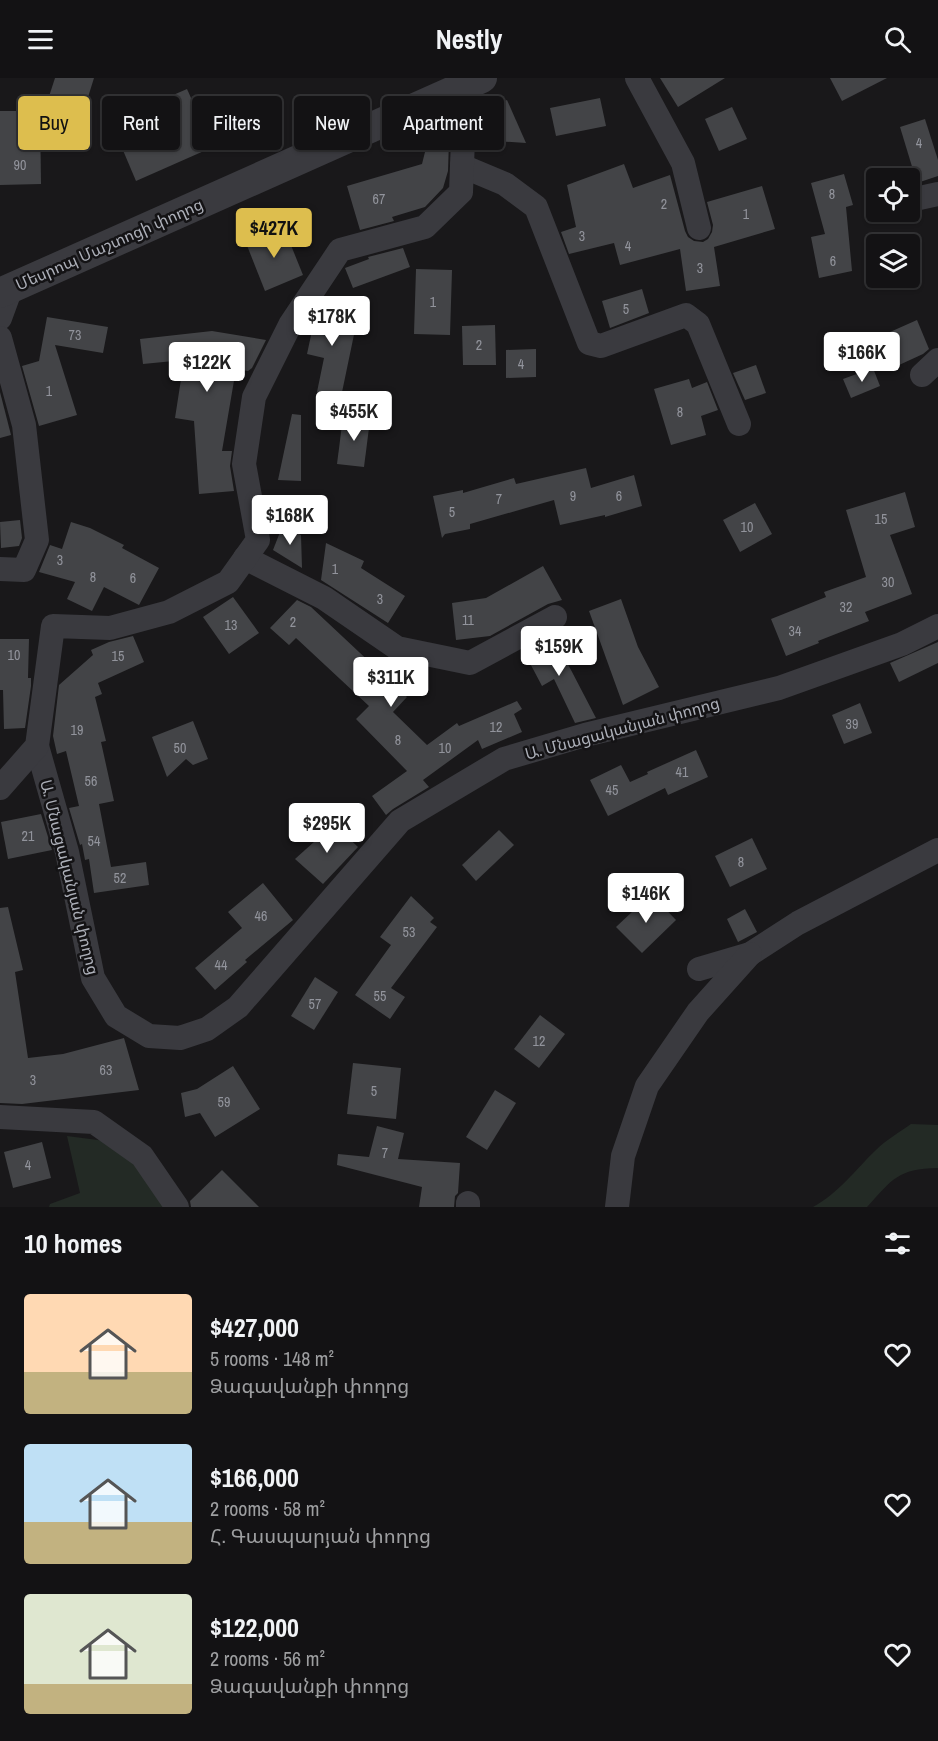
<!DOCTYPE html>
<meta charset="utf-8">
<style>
:root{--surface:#131214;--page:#202022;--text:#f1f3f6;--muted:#9d9ea0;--line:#323234;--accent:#ddbe4e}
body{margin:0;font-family:"Archivo Narrow","Noto Sans Armenian",sans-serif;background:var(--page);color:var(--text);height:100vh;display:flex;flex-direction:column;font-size:22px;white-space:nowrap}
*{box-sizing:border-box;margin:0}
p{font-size:20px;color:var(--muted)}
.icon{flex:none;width:33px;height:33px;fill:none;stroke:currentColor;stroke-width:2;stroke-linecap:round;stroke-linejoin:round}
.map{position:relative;height:1129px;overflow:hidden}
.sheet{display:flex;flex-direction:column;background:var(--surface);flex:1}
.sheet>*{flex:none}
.banner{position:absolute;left:18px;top:18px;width:600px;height:54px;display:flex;gap:12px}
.tools{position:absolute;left:866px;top:90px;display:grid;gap:12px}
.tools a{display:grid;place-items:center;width:54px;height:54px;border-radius:6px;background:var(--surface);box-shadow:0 2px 4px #0004,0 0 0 2px var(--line);font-size:30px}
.price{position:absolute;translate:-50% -51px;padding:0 14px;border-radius:6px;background:#fff;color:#222;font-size:20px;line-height:39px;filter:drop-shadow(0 2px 3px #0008)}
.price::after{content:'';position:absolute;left:50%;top:36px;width:18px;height:14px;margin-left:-9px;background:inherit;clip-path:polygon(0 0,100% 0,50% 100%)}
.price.current{background:var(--accent);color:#111}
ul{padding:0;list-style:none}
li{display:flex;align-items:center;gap:18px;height:150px;padding:0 24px}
li span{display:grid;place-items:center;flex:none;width:168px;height:120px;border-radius:6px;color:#555}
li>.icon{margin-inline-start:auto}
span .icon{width:72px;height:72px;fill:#fffc;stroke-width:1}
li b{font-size:26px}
h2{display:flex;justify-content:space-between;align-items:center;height:72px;padding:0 24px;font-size:26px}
.chip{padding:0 21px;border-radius:6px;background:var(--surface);box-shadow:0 2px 4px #0004,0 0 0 2px var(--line);font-size:21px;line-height:54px}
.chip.current{background:var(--accent);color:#111}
header{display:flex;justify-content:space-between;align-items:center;height:78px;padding:0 24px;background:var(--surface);font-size:27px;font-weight:700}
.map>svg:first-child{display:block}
.green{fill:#232a25}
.building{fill:#434447}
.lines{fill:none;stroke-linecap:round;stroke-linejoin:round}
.minor{stroke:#3a3a3f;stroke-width:24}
.tertiary{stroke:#3a3a3f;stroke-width:30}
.labels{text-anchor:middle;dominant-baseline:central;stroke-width:5;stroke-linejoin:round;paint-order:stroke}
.number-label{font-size:14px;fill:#92949c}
.street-label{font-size:16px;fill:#acafb8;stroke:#141315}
</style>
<header><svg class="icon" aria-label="menu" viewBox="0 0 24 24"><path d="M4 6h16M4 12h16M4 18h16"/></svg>Nestly<svg class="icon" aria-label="search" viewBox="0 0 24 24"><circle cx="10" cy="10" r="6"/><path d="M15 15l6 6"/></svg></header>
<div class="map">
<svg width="938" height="1129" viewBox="0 0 938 1129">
<rect width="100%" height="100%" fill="#19181a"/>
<g class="green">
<path d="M911,1046L938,1047V1090C897,1091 893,1101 867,1129H813C839,1115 855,1092 876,1072C886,1062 900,1054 911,1046Z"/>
<path d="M67,1058L113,1064L133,1081L165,1129H49L50,1126L80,1115Z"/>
</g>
<g class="building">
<path d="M55,0H94L78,51L42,40Z"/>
<path d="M660,0H725L678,29Z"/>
<path d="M830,0H887L842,23Z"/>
<path d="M187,11L213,69L136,103L111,44Z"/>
<path d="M600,20L606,48L556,58L550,30Z"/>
<path d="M507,22L526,65L481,62L490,29Z"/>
<path d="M732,29L747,61L719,73L705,41Z"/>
<path d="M0,33H40L41,106L0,107Z"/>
<path d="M925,41L938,82V98L917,105L900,49Z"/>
<path d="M429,58L449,63L448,93L443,110L425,129L392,139L394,143L360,152L347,108L422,86Z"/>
<path d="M624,86L633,110L670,97L685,153L688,159L694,163L703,164L708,161L712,154L713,147L707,124L762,108L775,151L714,169L720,208L686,213L680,171L620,187L614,165L569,176L561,154L576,149L567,107Z"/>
<path d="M844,96L853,127L846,129L852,193L819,200L811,159L825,156L811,105Z"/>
<path d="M284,150L303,197L265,213L246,165Z"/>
<path d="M403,170L410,189L353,210L345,190L369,181L368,179Z"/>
<path d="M416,191L452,192L450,257L414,256Z"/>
<path d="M642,211L649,235L610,250L602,223Z"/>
<path d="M320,228L356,236L353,247H356L341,319L317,314L324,280L307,276L316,234Z"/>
<path d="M47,239L108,249L103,275L55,267L77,337L39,348L22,288L39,283Z"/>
<path d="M917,242L929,271L923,276L886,293L872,262Z"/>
<path d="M495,247L496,287H463L462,248Z"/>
<path d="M212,253L266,262L252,290L248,293L236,291L222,373H232L230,388L234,413L199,416L194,343L175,340L184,282L143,286L140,261Z"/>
<path d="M536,271V299L506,300V272Z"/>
<path d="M756,287L766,315L745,322L733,295Z"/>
<path d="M873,290L880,308L851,320L843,301Z"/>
<path d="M689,301L692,310L707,304L718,332L701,338L706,357L671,367L654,311Z"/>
<path d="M0,314L11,357L0,360Z"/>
<path d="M292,336L301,337V403L278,402Z"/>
<path d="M343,339L370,342L364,389L337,386Z"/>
<path d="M586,390L591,410L634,397L642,428L605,439V437L560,447L554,422L470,446V451L445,456L442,460L433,418L463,412V415L514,400L516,406Z"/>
<path d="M905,414L915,449L890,457L912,516L865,534L869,543L818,563L819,565L786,578L771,541L826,519L824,514L866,499L846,432Z"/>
<path d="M755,425L772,456L740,474L723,442Z"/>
<path d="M20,442L22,460L19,468L1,470L0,444Z"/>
<path d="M71,444L90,450L124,467L122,470L159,490L139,527L104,509L92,533L67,521L75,504L39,494L50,467L62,471Z"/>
<path d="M282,449L301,457L302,490L273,472Z"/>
<path d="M326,465L364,483L361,490L405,518L388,545L321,502Z"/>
<path d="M543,488L562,522L548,526L490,558L456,562L452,525L486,520Z"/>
<path d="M233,519L259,555L229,576L203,539Z"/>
<path d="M621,521L638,569L659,609L623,627L589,533Z"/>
<path d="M297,522L311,529L407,619L393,634L427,667L457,645L459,648L517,623L522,631L514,636L522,654L482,671L478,662L423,702L429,709L393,731L386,737L372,718L407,693L356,641L369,628L296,560L289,567L270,550Z"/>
<path d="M552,557L571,592L596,640L575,645L554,601L542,608L523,572Z"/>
<path d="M133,558L144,584L98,605L102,616L95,619L106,663L101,664L114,723L99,726L111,789L146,784L149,807L94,815L89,781L85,782L82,766L80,767L69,730L79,728L66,673L57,676L53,658L59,607L93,577L91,572L109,564Z"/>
<path d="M0,561H29L28,600H31V608L25,650L4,651L3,612H0Z"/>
<path d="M938,564V585L899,604L890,585Z"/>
<path d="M860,625L872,655L844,666L832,637Z"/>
<path d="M193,643L208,681L193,687L186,681L167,699L152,659Z"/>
<path d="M696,672L708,699L668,717L665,710L608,738L590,702L621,687L630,704L648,696L647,694Z"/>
<path d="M41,736L52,772L8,781L1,744Z"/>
<path d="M334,746L358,769L323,806L295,781Z"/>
<path d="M499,752L514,767L476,803L462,787Z"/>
<path d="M752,760L767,791L730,809L715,778Z"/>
<path d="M263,805L293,842L245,882L247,884L215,912L195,890L242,850L228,834Z"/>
<path d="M651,816L676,842L642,875L616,849Z"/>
<path d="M411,818L434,840L430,844L437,849L391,910L405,919L390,941L355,917L391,867L380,859Z"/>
<path d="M8,829L23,892L15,894L28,980L63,976L124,960L139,1012L22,1026L0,1025V830Z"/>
<path d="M745,831L757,854L738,864L727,841Z"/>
<path d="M315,899L338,914L314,952L291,938Z"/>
<path d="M540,937L565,956L539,990L514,971Z"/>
<path d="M353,985L401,990L396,1041L347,1036Z"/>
<path d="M233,988L260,1031L215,1059L200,1035L185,1039L181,1015L197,1011Z"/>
<path d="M495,1012L516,1025L487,1072L466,1059Z"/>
<path d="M377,1048L404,1055L398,1081L460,1085L458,1115L455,1118L454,1129H419L422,1109L337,1087L338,1076L369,1079Z"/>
<path d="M42,1064L51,1100L13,1110L4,1074Z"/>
<path d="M222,1092L259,1129H191L190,1123Z"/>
</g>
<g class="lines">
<g class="minor">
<path d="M637,0L683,85L699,150"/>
<path d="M462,88L505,106L536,129L589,265L601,268L686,237L698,246L739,346"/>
<path d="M915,121L938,116"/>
<path d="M0,240L11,210"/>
<path d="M0,260L24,347L37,462L24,492L0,491"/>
<path d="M922,297L938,282"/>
<path d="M245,480L324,520L397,570L470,585L555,539"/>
<path d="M37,668L67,774L93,900L116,938L149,958L180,960L207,951L238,929L400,743L504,681L585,657L779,610L902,566L938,548"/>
<path d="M0,710L37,668L53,548L110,550L169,534L228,504L258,462L244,386L254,319L290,247L340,172L425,149L461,114L465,8"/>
<path d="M699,891L750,876L798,845L938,772"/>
<path d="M0,1039L94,1044L142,1078L177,1129"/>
<path d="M468,1129V1125"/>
<path d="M617,1129L623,1078L647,1008L698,934L750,876"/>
</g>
<path class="tertiary" d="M0,215L482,0"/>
</g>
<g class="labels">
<g class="number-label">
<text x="919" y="65">4</text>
<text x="20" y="87">90</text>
<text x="832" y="116">8</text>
<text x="379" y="121">67</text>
<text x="664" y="126">2</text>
<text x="746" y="136">1</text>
<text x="582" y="158">3</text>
<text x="628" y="168">4</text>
<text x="833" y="183">6</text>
<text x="700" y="190">3</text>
<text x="433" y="224">1</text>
<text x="626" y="231">5</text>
<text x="75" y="257">73</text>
<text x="479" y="267">2</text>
<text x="521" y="286">4</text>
<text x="49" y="313">1</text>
<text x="680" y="334">8</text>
<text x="573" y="418">9</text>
<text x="619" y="418">6</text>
<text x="499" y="421">7</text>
<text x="452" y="434">5</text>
<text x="881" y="441">15</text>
<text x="747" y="449">10</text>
<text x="60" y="482">3</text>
<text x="335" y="491">1</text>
<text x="93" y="499">8</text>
<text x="133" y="500">6</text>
<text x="888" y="504">30</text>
<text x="380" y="521">3</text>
<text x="846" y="529">32</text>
<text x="468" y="542">11</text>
<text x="293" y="544">2</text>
<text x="231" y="547">13</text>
<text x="795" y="553">34</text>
<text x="14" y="577">10</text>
<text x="118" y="578">15</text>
<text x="852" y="646">39</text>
<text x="496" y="649">12</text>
<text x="77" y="652">19</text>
<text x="398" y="662">8</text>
<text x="180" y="670">50</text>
<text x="445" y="670">10</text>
<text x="682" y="694">41</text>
<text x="91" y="703">56</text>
<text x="612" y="712">45</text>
<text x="28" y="758">21</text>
<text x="94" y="763">54</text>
<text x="741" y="784">8</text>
<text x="120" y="800">52</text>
<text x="261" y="838">46</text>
<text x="409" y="854">53</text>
<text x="221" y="887">44</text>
<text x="380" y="918">55</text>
<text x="315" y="926">57</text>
<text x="539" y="963">12</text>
<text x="106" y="992">63</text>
<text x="33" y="1002">3</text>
<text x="374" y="1013">5</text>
<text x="224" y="1024">59</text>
<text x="385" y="1075">7</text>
<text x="28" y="1087">4</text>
</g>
<g class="street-label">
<text transform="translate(109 166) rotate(-24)">Մեսրոպ Մաշտոցի փողոց</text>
<text transform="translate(622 650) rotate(-15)">Ա. Մնացականյան փողոց</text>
<text transform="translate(70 799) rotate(76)">Ա. Մնացականյան փողոց</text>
</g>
</g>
</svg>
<div class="tools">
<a><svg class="icon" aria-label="locate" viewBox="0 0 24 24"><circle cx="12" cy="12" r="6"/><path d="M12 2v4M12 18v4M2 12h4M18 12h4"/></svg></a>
<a><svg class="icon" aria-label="layers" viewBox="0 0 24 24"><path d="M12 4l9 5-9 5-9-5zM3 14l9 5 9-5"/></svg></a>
</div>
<b class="price current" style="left:274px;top:181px">$427K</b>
<b class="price" style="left:332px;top:269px">$178K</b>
<b class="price" style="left:862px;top:305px">$166K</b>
<b class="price" style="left:207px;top:315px">$122K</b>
<b class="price" style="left:354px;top:364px">$455K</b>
<b class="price" style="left:290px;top:468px">$168K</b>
<b class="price" style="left:559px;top:599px">$159K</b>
<b class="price" style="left:391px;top:630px">$311K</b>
<b class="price" style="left:327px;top:776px">$295K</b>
<b class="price" style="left:646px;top:846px">$146K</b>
<div class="banner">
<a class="chip current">Buy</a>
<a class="chip">Rent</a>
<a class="chip">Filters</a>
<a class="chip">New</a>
<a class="chip">Apartment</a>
</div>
</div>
<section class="sheet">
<h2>10 homes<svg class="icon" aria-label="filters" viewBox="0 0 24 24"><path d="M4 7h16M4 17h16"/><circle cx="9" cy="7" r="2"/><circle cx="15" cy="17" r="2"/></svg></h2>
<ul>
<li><span style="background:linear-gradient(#ffd9b3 65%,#c2b280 0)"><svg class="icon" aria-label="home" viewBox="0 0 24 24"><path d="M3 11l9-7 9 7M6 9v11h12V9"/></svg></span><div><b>$427,000</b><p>5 rooms · 148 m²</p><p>Ձագավանքի փողոց</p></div><svg class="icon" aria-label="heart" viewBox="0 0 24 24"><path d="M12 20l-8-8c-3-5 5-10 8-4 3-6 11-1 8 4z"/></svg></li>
<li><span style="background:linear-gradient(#bfe0f5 65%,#c2b280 0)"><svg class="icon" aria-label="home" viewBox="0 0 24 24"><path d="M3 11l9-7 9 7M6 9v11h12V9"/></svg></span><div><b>$166,000</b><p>2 rooms · 58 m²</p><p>Հ. Գասպարյան փողոց</p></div><svg class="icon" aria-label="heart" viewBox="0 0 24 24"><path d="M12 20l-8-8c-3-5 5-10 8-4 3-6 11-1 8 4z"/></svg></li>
<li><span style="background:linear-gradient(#dfe7d0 75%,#c2b280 0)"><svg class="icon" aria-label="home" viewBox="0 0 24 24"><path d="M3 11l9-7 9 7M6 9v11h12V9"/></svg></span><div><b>$122,000</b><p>2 rooms · 56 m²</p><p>Ձագավանքի փողոց</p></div><svg class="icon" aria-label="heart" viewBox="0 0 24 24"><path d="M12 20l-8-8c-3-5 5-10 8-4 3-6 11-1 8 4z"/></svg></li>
</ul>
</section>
